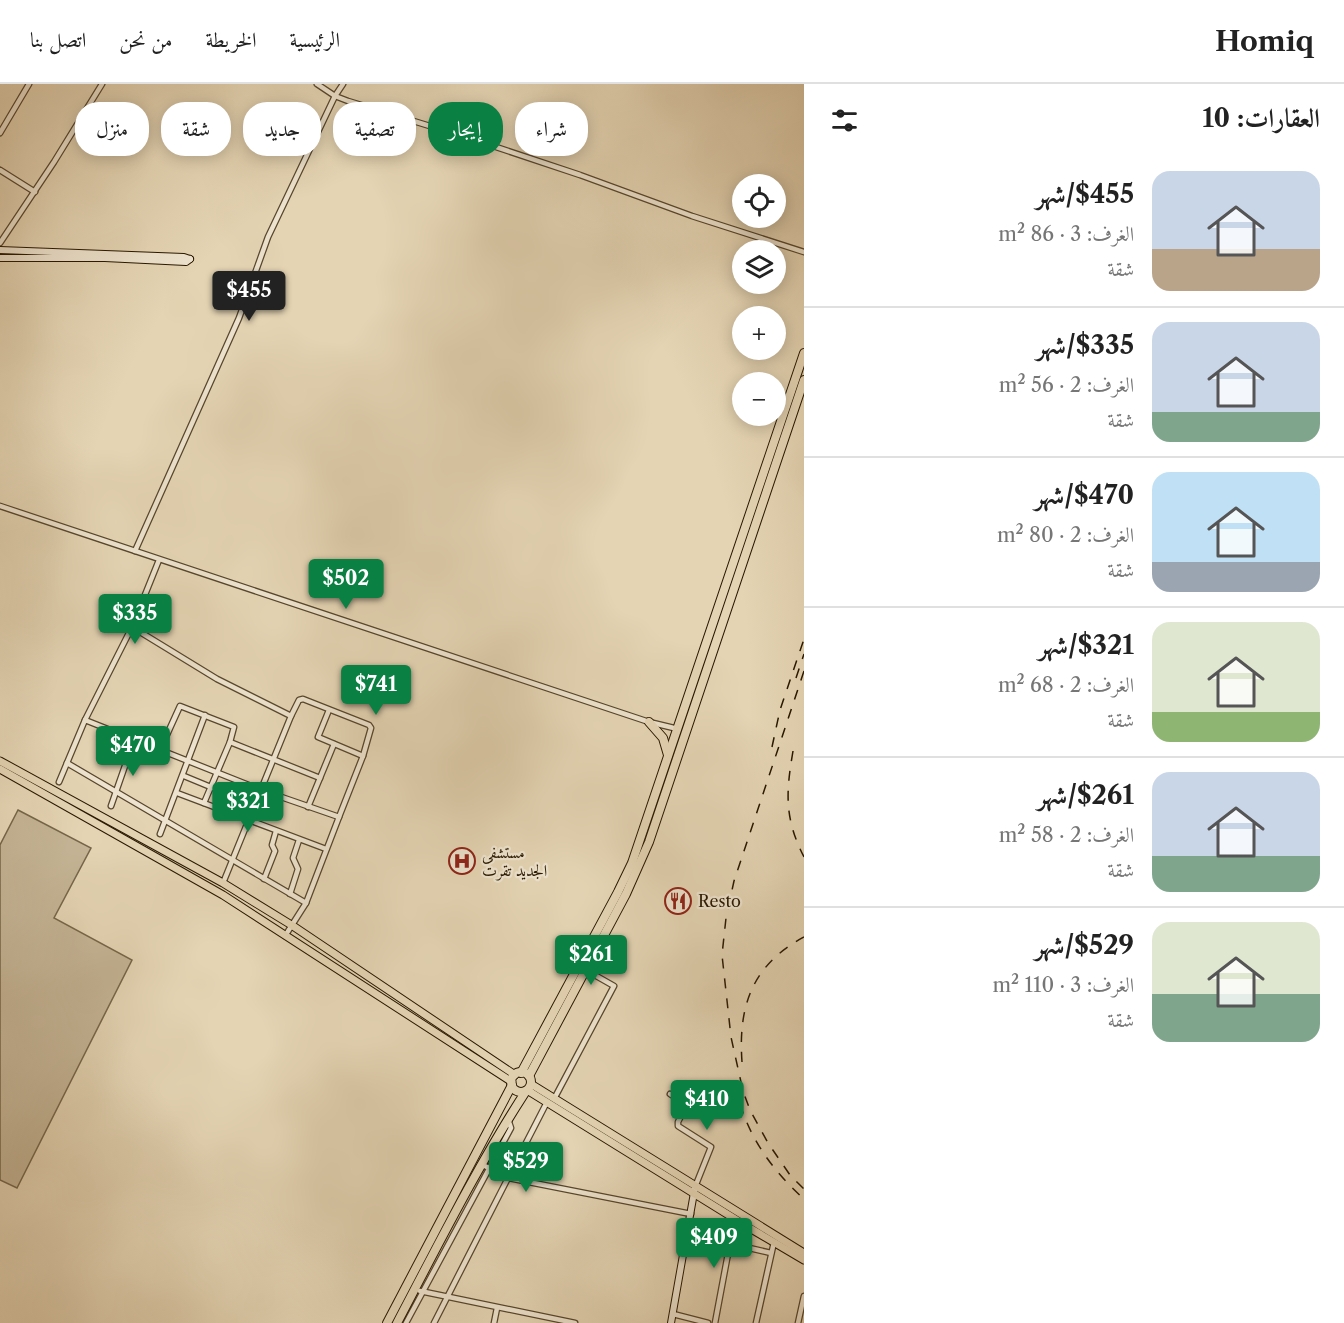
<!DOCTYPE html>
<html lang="ar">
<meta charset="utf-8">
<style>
:root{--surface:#fff;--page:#f2f2f2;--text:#222;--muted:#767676;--line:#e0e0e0;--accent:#0b8043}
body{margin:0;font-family:"Libre Caslon Text",Amiri,serif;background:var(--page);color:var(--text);direction:rtl;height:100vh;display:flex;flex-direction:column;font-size:22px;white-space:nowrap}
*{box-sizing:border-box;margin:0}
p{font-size:20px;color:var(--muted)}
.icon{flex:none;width:33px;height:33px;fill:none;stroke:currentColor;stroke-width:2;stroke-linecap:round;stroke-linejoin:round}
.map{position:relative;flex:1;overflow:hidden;direction:ltr}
.drawer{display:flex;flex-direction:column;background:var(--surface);width:540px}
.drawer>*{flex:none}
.guide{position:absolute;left:18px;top:18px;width:570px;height:54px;direction:rtl;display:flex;gap:12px}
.fabs{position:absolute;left:732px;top:90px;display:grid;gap:12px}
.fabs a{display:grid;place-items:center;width:54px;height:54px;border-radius:50%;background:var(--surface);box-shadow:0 3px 15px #0003;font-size:30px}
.price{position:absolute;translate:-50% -51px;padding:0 14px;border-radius:6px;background:var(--accent);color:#fff;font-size:20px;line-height:39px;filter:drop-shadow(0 2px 3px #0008)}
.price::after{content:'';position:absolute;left:50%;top:36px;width:18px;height:14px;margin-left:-9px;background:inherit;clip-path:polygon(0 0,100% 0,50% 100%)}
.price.active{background:#222;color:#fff}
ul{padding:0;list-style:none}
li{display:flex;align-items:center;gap:18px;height:150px;padding:0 24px}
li+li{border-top:2px solid var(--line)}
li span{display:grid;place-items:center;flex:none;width:168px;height:120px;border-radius:18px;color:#555}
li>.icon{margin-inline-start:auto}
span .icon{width:72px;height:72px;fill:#fffc;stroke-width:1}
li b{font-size:26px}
h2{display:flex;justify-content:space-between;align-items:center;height:72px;padding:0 24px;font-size:26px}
.pill{padding:0 21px;border-radius:24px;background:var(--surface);box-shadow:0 3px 15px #0003;font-size:21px;line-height:54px}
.pill.active{background:var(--accent);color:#fff}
header{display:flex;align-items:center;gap:36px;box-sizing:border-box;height:84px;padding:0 30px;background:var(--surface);border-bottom:2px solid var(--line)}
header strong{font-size:28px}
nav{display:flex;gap:33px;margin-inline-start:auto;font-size:21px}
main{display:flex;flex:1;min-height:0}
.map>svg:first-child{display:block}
.grass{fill:#c4b495;stroke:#76664a;stroke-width:1.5}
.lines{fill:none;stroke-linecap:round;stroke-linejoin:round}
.street-casing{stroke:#57462d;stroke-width:7}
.secondary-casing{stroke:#281700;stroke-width:8}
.primary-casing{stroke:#281700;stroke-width:9}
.highway-casing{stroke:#281700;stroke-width:10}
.street{stroke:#ede3ce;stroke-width:4.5}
.secondary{stroke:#ede3ce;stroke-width:6}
.primary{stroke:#e4d4b3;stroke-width:7}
.highway{stroke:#e4d4b3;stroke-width:8}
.rail{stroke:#281700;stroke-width:1.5;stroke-dasharray:10 10;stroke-linecap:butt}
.labels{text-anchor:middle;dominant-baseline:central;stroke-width:4.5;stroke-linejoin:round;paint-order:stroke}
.poi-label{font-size:16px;fill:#281700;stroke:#ede3ce;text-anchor:start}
</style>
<header>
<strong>Homiq</strong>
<nav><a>الرئيسية</a><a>الخريطة</a><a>من نحن</a><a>اتصل بنا</a></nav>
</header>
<main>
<section class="drawer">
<h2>العقارات: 10<svg class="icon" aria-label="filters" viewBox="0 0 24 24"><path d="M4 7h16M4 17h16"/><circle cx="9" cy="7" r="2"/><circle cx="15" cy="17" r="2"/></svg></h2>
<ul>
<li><span style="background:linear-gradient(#c9d6e8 65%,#b9a48a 0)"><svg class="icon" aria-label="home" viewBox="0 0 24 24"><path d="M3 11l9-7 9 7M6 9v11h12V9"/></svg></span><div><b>$455/شهر</b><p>الغرف: 3 · 86 m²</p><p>شقة</p></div></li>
<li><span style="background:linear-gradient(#c9d6e8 75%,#7fa58c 0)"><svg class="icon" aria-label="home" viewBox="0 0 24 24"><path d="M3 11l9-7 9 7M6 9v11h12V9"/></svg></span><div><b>$335/شهر</b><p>الغرف: 2 · 56 m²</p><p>شقة</p></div></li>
<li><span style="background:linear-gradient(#bfe0f5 75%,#9aa5b1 0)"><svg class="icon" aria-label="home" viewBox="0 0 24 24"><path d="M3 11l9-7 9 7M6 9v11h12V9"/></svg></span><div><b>$470/شهر</b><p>الغرف: 2 · 80 m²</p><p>شقة</p></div></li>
<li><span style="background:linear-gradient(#dfe7d0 75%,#8fb573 0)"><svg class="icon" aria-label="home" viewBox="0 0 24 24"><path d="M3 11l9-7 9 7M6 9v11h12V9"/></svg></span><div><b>$321/شهر</b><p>الغرف: 2 · 68 m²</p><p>شقة</p></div></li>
<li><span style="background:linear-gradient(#c9d6e8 70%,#7fa58c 0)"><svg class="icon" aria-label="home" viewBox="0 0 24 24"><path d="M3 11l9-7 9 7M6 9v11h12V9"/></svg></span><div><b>$261/شهر</b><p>الغرف: 2 · 58 m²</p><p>شقة</p></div></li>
<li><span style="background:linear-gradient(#dfe7d0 60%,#7fa58c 0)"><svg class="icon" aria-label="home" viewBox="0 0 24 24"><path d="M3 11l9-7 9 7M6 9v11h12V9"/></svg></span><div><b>$529/شهر</b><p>الغرف: 3 · 110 m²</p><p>شقة</p></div></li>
</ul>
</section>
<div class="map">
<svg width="804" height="1239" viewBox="0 0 804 1239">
<rect width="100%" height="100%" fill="#e4d4b3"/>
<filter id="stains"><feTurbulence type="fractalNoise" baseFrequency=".00333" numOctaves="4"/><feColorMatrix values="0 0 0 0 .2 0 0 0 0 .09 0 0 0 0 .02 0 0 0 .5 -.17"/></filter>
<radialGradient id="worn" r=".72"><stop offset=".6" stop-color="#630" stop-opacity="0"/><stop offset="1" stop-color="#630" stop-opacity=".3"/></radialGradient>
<path class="grass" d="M18,726L91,764L54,834L132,876L17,1104L0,1096V761Z"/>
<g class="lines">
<defs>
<g id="street">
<path d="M317,0L335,12L348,17L469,54L580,91L692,132L804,168"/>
<path d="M0,49L29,0"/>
<path d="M0,86L35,108"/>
<path d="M0,159L54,78L102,0"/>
<path d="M0,422L649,638L678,645"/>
<path d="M135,467L239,234L268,153L335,12L343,0"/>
<path d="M132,543L217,595L291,632L223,799"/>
<path d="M329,626L318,653L363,672"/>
<path d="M291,632L299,616L303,615L369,641L371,644L363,672L339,733"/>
<path d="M85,636L132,543L159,476"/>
<path d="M230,658L320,694"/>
<path d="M160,666L180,622L234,643L230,658L204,719"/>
<path d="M67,679L306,819"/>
<path d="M184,692L230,711"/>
<path d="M59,698L85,636L261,706L339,733L306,819L285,852"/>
<path d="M177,709L326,765"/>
<path d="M111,722L134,656"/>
<path d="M308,723L334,660"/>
<path d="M160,750L205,631"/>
<path d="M264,795L275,767L272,761L276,747"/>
<path d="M290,810L298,785L293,774L299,756"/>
<path d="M670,1010L687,1020L678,1038V1042L711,1063L695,1103"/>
<path d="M554,1015L614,902L584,885"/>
<path d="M483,1081L508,1094L547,1018"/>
<path d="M688,1150L771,1169"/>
<path d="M420,1207L575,1239"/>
<path d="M673,1230L708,1239"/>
<path d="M406,1239L511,1044L508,1035"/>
<path d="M434,1239L508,1094L691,1130"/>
<path d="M494,1239L497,1224"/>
<path d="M715,1239L730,1159L737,1137"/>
<path d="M756,1239L774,1158"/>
<path d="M798,1239L804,1212"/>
</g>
<g id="secondary">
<path d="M0,166L184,173L190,175"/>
<path d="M0,174H105L186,178L190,175"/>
<path d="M671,1239L695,1103"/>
</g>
<g id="primary">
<path d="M0,677L223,799L293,842L515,991"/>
<path d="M0,685L223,811L512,998"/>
<path d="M531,1000L804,1169"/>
<path d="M527,1006L748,1143L804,1176"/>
</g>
<g id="highway">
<path d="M649,638L663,654L668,671"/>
<circle cx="521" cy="998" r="10"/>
<path d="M521,989L618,808L632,779L804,269"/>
<path d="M529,992L626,810L649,758L804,296"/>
<path d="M387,1239L512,1001"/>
<path d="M397,1239C438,1161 478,1081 526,1007"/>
</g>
</defs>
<use href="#street" class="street-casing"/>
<use href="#secondary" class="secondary-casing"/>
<use href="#primary" class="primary-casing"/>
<use href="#highway" class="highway-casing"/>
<use href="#street" class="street"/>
<use href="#secondary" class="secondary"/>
<use href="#primary" class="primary"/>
<use href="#highway" class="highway"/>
<g class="rail">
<path d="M804,587L734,797L726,834L722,871L731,953L743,1007L750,1026L768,1059L790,1091L804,1105"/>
<path d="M796,594L804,570"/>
<path d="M772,663L780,626L804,555"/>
<path d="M793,667C786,708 784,734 804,773"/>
<path d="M742,978C738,922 752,881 804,853"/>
<path d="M740,1020C752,1058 774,1088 804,1115"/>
</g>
</g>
<defs>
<symbol id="hospital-ring" viewBox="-11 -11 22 22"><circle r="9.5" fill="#ede3ce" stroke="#8f2418" stroke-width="1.5"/><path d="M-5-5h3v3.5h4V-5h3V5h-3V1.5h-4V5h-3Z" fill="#8f2418"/></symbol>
<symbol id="restaurant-ring" viewBox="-11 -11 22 22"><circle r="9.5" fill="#ede3ce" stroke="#8f2418" stroke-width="1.5"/><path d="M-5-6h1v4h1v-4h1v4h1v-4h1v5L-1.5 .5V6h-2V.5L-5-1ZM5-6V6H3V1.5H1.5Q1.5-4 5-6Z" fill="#8f2418"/></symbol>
</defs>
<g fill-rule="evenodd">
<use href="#hospital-ring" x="447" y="762" width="30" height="30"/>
<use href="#restaurant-ring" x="663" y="802" width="30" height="30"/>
</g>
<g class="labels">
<g class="poi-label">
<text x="482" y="768">مستشفى<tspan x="482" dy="18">الجديد تقرت</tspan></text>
<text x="698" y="817">Resto</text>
</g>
</g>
<rect width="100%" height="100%" filter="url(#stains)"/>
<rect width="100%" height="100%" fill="url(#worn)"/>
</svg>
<div class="fabs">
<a><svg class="icon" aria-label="locate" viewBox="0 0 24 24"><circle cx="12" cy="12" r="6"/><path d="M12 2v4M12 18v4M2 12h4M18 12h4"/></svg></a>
<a><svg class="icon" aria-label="layers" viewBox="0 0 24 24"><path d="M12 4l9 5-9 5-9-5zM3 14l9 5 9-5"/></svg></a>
<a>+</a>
<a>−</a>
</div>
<b class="price active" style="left:249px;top:238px">$455</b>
<b class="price" style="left:346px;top:526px">$502</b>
<b class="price" style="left:135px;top:561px">$335</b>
<b class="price" style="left:376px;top:632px">$741</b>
<b class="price" style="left:133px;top:693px">$470</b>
<b class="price" style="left:248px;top:749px">$321</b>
<b class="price" style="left:591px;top:902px">$261</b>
<b class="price" style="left:707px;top:1047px">$410</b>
<b class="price" style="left:526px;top:1109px">$529</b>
<b class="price" style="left:714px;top:1185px">$409</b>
<div class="guide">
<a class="pill">شراء</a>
<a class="pill active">إيجار</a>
<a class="pill">تصفية</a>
<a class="pill">جديد</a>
<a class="pill">شقة</a>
<a class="pill">منزل</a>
</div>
</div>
</main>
